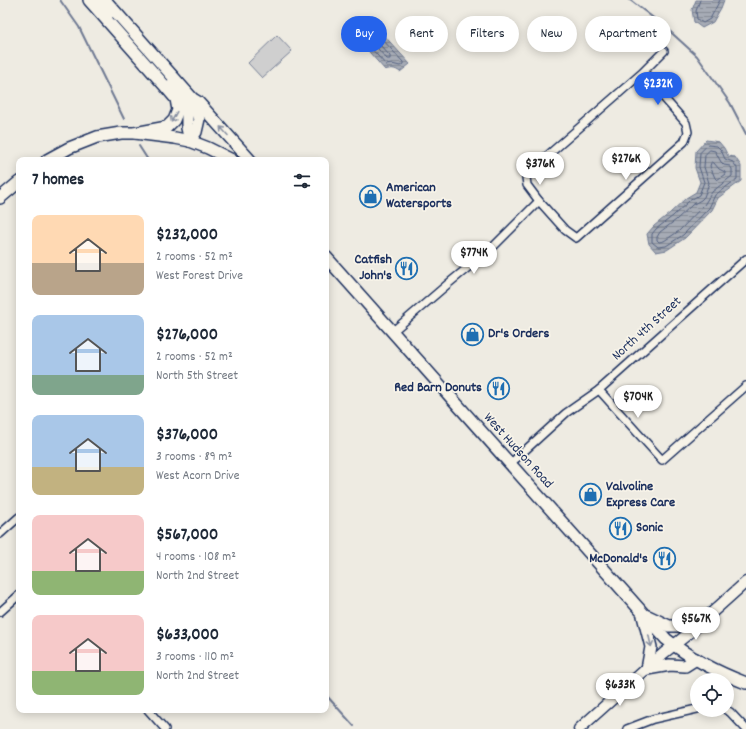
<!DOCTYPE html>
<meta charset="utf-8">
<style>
:root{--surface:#fff;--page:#f6f6f7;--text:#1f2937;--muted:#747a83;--accent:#2563eb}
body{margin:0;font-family:Dekko,sans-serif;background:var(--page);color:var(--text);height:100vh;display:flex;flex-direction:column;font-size:15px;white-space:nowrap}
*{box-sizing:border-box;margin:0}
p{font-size:13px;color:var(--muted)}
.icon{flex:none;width:22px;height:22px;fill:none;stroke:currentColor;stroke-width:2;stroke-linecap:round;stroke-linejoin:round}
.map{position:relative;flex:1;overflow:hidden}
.side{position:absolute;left:16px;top:157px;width:313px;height:556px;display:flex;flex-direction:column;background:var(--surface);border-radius:8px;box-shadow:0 2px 10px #0003}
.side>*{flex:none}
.top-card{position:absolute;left:341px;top:16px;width:345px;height:36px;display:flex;gap:8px}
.buttons{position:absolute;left:690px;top:673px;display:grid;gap:8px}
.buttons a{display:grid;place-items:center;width:44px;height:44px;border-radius:50%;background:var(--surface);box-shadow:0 2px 10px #0003;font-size:20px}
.price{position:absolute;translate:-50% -34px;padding:0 9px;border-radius:14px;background:#fff;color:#222;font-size:13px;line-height:26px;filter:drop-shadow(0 1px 2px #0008)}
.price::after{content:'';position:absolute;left:50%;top:24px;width:12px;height:9px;margin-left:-6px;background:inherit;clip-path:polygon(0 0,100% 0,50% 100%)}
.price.current{background:var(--accent);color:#fff}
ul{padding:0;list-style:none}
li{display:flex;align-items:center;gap:12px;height:100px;padding:0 16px}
li span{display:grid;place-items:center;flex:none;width:112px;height:80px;border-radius:8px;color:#555}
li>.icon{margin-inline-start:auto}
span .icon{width:48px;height:48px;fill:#fffc;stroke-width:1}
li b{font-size:17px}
h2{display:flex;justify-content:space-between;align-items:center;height:48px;padding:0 16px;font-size:17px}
.pill{padding:0 14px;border-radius:18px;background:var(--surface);box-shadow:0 2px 10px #0003;font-size:14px;line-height:36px}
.pill.current{background:var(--accent);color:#fff}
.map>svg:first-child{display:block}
.garden{fill:#cfcfcf;stroke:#757f96}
.water{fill:url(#water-rules);stroke:#6e7992}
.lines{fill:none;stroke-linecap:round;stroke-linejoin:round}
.shore{stroke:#536181;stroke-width:1}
.stream{stroke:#6e7992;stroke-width:2}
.minor-casing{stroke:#1b2f5e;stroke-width:10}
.secondary-casing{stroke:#1b2f5e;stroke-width:13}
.primary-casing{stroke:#1b2f5e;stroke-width:14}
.trunk-casing{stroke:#1b2f5e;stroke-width:14}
.minor{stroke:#f7f3e8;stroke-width:7}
.secondary{stroke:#f7f3e8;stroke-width:10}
.primary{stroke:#f7f3e8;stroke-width:11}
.trunk{stroke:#f7f3e8;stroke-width:11}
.oneway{stroke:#8991a3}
.labels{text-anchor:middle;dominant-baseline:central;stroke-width:3.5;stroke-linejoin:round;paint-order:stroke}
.poi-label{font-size:14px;font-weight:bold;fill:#1b2f5e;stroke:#f7f3e8;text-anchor:start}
.street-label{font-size:14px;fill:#1b2f5e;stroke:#f7f3e8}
</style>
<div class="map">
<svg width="746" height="729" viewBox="0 0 746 729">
<defs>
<pattern id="water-rules" width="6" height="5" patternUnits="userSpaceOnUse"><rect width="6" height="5" fill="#a6abb5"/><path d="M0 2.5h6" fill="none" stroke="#868c96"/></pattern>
</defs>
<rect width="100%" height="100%" fill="#eeebe2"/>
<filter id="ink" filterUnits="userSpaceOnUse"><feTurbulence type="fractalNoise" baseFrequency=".025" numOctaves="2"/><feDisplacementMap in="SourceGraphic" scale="8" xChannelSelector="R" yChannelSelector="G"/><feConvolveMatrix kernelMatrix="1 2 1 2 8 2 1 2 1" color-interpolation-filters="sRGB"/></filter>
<g filter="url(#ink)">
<path class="garden" d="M277,35L292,51L262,78L248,63Z"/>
<g class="water">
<path d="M696,0H724L721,8L713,22L702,28L694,22L692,10Z"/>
<path d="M371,21L410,64L400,72C395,68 391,68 385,70L355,36Z"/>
<path d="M706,140L719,142L724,148L728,156L735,157L741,166V181L718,198L712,210L685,238L667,250L656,252L649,244L647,234L654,226L670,213L686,198L696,192L700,182L695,168L696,151Z"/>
</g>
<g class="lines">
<g class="shore">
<path d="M700,0L696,11L697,19L703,23L710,19L720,0"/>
<path d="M369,28H372L403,62V64L400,66L392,64L386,65L361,37V35Z"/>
<path d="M380,45L390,56V59H387L378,49V46Z"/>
<path d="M708,145L717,146L721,150L725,159L733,162L737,168V179L715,195L709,208L683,235L666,246L658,247L652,242V234L656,229L673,216L689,201L699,195L704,182L699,167L700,153Z"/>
<path d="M710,150L715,151L721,162L724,165L730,166L732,169V176L712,192L704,205L679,231L664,241L659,242L657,240V237L660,232L676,220L692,205L701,200L704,197L709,183L704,167L705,155Z"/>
<path d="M712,162L714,163L719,169L725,172V174L717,180L715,178L710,166L711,163Z"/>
</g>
<g class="stream">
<path d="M60,0L79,27L124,119"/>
<path d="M630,0L664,26L697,56L730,103L746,134"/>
<path d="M139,146L148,160"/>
<path d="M326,695L354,726"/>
</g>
<defs>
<g id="minor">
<path d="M642,73L686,123L688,132L684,142L576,238L565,230L539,201L527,185L526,177L532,169L642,73L664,51"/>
<path d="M392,332L449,283L494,246L539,201"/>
<path d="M599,390L662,460L746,386"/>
<path d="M510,464L566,413L599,390L746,259"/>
<path d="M0,534L19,517"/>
<path d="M0,612L19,595"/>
<path d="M148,710L165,729"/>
<path d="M726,710L730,712L746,729"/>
<path d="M627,729L653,719L697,709"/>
</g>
<path id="secondary" d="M579,729L664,653L688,634L746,582"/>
<g id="primary">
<path d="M89,0L165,86L176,99L178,110L174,120L167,127L135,133"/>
<path d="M47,160L69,148L97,137L121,133H135L175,138L190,141"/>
<path d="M0,198L19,182"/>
</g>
<g id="trunk">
<path d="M96,0L108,14"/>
<path d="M105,0L191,97L199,119L196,132L190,141"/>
<path d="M171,85L178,93L184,103L187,113V128L190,141"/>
<path d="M193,99L198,102L250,160"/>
<path d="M190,141L208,148L232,160"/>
<path d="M326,257L666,639C690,658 717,672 746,683"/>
<path d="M643,616L651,647L647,669L670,665L685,666L696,659"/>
<path d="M648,616L669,626H681L703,620"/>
</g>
</defs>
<use href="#minor" class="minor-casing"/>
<use href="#secondary" class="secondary-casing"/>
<use href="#primary" class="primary-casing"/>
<use href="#trunk" class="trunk-casing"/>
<use href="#minor" class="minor"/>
<use href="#secondary" class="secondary"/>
<use href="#primary" class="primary"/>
<use href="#trunk" class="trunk"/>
</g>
<defs><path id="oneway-shaft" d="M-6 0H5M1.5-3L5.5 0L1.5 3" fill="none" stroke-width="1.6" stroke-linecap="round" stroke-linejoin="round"/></defs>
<g class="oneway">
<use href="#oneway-shaft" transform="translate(174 117) rotate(118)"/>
<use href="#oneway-shaft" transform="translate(224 131) rotate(-132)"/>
<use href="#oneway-shaft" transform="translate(650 641) rotate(77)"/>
</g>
</g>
<defs>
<symbol id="shop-ring" viewBox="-11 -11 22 22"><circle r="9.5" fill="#f7f3e8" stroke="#1f6fb2" stroke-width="1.5"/><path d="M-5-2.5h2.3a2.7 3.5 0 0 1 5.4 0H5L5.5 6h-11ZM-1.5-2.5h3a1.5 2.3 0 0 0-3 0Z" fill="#1f6fb2"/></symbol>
<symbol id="restaurant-ring" viewBox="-11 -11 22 22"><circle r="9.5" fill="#f7f3e8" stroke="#1f6fb2" stroke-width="1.5"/><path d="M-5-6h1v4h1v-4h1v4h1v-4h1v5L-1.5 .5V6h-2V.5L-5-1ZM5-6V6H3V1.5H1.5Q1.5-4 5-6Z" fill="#1f6fb2"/></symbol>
</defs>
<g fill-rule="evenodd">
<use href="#shop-ring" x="358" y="184" width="25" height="25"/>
<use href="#restaurant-ring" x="394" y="256" width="25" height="25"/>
<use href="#shop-ring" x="460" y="322" width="25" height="25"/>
<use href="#restaurant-ring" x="486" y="376" width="25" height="25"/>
<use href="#shop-ring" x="578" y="482" width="25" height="25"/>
<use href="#restaurant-ring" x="608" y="516" width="25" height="25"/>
<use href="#restaurant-ring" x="652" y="546" width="25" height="25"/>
</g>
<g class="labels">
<g class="poi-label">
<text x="386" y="188">American<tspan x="386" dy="16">Watersports</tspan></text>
<text x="392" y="260" text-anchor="end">Catfish<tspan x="392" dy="16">John's</tspan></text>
<text x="488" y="334">Dr's Orders</text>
<text x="482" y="388" text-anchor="end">Red Barn Donuts</text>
<text x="606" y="487">Valvoline<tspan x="606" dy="16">Express Care</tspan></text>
<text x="636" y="528">Sonic</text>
<text x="648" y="559" text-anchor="end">McDonald's</text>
</g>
<g class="street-label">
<text transform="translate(647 329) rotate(-42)">North 4th Street</text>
<text transform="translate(518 451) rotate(48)">West Hudson Road</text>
</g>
</g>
</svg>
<div class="buttons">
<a><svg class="icon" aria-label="locate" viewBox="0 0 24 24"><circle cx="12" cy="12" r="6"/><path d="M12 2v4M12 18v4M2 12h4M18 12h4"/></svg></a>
</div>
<b class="price current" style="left:658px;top:106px">$232K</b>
<b class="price" style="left:626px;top:181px">$276K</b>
<b class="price" style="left:540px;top:186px">$376K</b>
<b class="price" style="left:474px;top:275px">$774K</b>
<b class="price" style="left:638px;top:419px">$704K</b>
<b class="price" style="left:696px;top:641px">$567K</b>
<b class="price" style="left:620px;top:707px">$633K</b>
<div class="top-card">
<a class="pill current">Buy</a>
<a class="pill">Rent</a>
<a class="pill">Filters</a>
<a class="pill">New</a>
<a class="pill">Apartment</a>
</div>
<section class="side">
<h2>7 homes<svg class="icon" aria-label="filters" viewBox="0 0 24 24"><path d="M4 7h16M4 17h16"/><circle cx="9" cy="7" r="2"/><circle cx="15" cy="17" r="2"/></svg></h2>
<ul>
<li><span style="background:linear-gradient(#ffd9b3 60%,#b9a48a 0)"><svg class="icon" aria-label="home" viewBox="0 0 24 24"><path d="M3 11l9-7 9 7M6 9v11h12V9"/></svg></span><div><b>$232,000</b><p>2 rooms · 52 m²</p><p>West Forest Drive</p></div></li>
<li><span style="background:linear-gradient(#a9c7e8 75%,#7fa58c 0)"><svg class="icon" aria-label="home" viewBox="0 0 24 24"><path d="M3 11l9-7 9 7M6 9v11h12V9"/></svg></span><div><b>$276,000</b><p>2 rooms · 52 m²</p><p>North 5th Street</p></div></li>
<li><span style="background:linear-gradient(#a9c7e8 65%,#c2b280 0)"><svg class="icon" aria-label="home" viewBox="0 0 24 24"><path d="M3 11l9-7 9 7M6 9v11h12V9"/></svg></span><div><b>$376,000</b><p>3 rooms · 89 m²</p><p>West Acorn Drive</p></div></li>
<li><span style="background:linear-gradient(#f6c9c9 70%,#8fb573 0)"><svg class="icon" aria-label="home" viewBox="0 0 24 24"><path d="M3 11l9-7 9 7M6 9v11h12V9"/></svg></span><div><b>$567,000</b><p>4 rooms · 108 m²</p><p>North 2nd Street</p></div></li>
<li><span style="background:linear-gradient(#f6c9c9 70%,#8fb573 0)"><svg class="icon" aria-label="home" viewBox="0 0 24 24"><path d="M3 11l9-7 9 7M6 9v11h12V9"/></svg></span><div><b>$633,000</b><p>3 rooms · 110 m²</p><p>North 2nd Street</p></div></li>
</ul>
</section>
</div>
